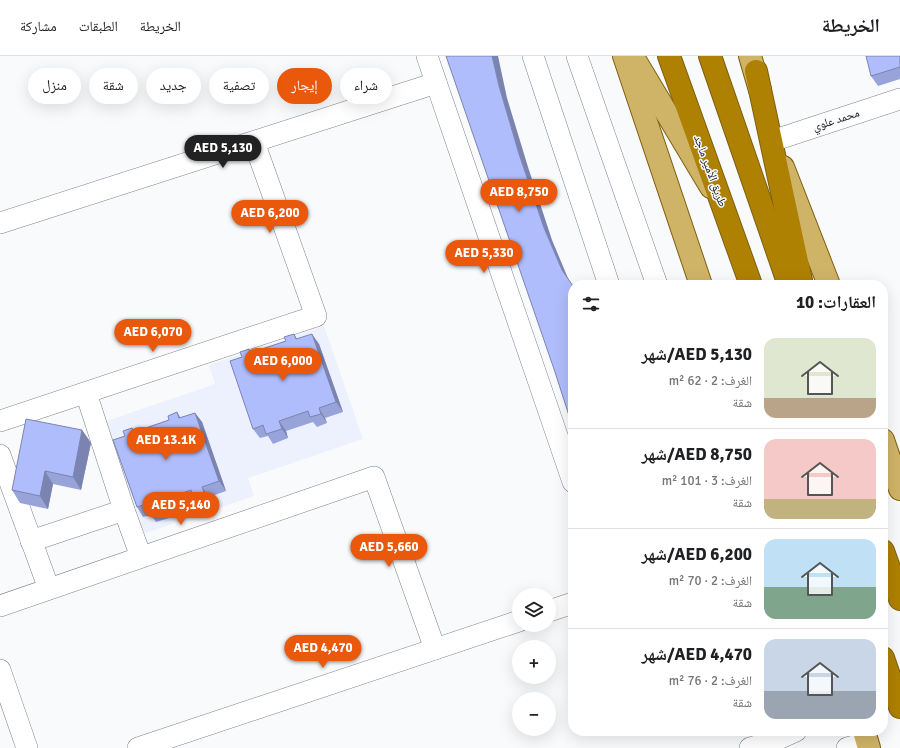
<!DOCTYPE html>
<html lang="ar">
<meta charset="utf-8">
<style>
:root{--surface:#fff;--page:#f6f6f6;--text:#202124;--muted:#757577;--line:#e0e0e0;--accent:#ea580c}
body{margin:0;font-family:Signika,"Noto Naskh Arabic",sans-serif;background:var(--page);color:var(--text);direction:rtl;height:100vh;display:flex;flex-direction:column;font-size:15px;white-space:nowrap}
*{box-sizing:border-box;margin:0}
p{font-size:13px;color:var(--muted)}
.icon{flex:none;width:22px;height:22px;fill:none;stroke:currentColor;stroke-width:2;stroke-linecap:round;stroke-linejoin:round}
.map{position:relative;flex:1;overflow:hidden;direction:ltr}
.panel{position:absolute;left:568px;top:224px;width:320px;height:456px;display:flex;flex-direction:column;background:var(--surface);border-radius:16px;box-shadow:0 4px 16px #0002;direction:rtl}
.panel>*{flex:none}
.hud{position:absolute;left:12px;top:12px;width:380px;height:36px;direction:rtl;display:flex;gap:8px}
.fabs{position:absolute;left:512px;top:532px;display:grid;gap:8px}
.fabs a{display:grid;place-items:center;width:44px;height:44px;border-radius:50%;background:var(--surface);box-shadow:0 4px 16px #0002;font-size:20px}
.price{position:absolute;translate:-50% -34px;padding:0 9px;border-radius:14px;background:var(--accent);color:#fff;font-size:13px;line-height:26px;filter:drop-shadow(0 1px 2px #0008)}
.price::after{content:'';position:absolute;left:50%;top:24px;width:12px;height:9px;margin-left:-6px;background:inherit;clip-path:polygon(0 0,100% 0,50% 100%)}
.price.active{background:#222;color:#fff}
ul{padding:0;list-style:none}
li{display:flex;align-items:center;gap:12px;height:100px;padding:0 12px}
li+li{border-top:1px solid var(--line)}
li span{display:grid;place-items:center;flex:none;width:112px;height:80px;border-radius:12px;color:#555}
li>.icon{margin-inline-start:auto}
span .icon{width:48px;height:48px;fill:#fffc;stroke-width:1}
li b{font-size:17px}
h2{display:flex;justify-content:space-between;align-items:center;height:48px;padding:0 12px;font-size:17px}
.pill{padding:0 14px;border-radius:18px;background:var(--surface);box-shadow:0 4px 16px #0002;font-size:14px;line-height:36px}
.pill.active{background:var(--accent);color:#fff}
header{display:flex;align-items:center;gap:24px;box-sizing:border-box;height:56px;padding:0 20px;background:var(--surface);border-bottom:1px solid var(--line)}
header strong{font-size:19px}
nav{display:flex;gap:22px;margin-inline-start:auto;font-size:14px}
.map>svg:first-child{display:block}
.built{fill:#edf0fd}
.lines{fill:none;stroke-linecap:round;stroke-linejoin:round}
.minor-casing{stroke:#808390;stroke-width:22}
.major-casing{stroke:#7d600f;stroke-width:24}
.highway-casing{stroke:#7d600f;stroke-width:24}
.minor{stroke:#fff;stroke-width:21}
.major{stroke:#cfb367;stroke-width:22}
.highway{stroke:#af8102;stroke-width:22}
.wall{fill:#97a3d9}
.shaded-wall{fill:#7b84b0}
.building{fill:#b0bdfc;stroke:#7b84b0}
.labels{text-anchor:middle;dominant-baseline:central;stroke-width:3;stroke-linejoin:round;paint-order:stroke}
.street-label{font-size:12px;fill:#212227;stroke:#f9fafc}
</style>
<header>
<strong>الخريطة</strong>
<nav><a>الخريطة</a><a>الطبقات</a><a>مشاركة</a></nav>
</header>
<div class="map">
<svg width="900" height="692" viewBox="0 0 900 692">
<rect width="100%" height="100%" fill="#f9fafc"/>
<path class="built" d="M324,270L363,383L248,422L254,440L140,479L101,367L215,328L209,309Z"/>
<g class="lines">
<defs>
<g id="minor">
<path d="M427,0L573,426"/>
<path d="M533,0L609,229"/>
<path d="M577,0L657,229"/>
<path d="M772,85L900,43"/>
<path d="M0,167L436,27"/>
<path d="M86,337L124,454"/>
<path d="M0,365L316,260L254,86"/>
<path d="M0,399L49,533"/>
<path d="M31,485L124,454L141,501"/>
<path d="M0,550L374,421L435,593"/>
<path d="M549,555L573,547"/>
<path d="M0,614L27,692"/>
<path d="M138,692L519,565"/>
<path d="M750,692L776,684L796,675"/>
<path d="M847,692L867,686"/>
</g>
<g id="major">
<path d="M624,0L701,229"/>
<path d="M750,0L760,34"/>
<path d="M636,6L711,131"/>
<path d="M783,111L829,229"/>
<path d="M883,384L900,433"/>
<path d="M864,675L869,692"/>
</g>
<g id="highway">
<path d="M669,0L751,229"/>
<path d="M710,0L789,229"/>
<path d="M756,15L802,229"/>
<path d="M883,495L900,543"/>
<path d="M883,602L900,651"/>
</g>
</defs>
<use href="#minor" class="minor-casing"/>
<use href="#major" class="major-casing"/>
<use href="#highway" class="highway-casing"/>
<use href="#minor" class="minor"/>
<use href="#major" class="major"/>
<use href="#highway" class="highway"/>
</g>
<g class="wall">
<path d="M900,0V23L878,30L871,20Z"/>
<path d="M294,278L297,283L319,288L343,356L325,362L327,367L317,371L313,366L286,375L288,382L273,388L268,380L260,382L253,373L252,297L286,285Z"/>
<path d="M177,356L181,362L195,357L202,366L226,435L209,441L210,446L200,450L196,445L169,454L172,461L156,466L151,459L143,461L137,451L125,380L132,372L135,376L169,364Z"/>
<path d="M82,374L91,387L81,434L53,428L48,453L20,447L12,434Z"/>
</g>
<g class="shaded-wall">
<path d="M492,0H498L507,42L528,111L552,184L570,227L562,214L544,172L519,98L499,30Z"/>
<path d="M312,278L319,288L343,356L336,346Z"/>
<path d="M319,352L325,362L327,367L321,358Z"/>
<path d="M195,357L202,366L226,435L219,425Z"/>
<path d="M279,365L286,375L288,382L282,373Z"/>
<path d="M82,374L91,387L81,434L73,421Z"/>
<path d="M45,415L53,428L48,453L40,440Z"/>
<path d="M202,431L209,441L210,446L204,436Z"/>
<path d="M163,444L169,454L172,461L165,451Z"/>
</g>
<g class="building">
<path d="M446,0H492L499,30L519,98L544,172L562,214L573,230V372L555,316Z"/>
<path d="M866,0H900V11L871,20Z"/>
<path d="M294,278L296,283L312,278L336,346L319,352L321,358L310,361L308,355L279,365L282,373L266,378L263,369L253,373L230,305L242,301L240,296L249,293L250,297L286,285L284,281Z"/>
<path d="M177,356L179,362L195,357L219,425L202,431L204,436L193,440L191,434L163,444L165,451L149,457L146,448L137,451L113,384L125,380L123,375L132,372L134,376L169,364L168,360Z"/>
<path d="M26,363L82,374L73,421L45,415L40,440L12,434Z"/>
</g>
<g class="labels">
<g class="street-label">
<text transform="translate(836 64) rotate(-18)">محمد علوي</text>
<text transform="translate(710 115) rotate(70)">طريق الأمير ماجد</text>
</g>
</g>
</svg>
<div class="fabs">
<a><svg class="icon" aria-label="layers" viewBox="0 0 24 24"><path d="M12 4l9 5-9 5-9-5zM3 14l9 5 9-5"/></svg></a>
<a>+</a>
<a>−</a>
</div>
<b class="price active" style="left:223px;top:113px">AED 5,130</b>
<b class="price" style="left:519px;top:157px">AED 8,750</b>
<b class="price" style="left:270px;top:178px">AED 6,200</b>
<b class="price" style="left:484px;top:218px">AED 5,330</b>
<b class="price" style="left:153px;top:297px">AED 6,070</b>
<b class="price" style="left:283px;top:326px">AED 6,000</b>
<b class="price" style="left:166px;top:405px">AED 13.1K</b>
<b class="price" style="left:181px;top:470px">AED 5,140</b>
<b class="price" style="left:389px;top:512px">AED 5,660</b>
<b class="price" style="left:323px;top:613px">AED 4,470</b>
<div class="hud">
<a class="pill">شراء</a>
<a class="pill active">إيجار</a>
<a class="pill">تصفية</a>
<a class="pill">جديد</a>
<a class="pill">شقة</a>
<a class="pill">منزل</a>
</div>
<section class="panel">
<h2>العقارات: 10<svg class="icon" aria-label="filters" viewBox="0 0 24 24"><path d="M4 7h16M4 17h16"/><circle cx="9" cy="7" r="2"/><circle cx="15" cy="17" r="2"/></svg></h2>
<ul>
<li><span style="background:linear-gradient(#dfe7d0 75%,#b9a48a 0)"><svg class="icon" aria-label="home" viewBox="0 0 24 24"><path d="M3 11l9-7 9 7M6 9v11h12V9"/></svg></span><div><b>AED 5,130/شهر</b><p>الغرف: 2 · 62 m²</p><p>شقة</p></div></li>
<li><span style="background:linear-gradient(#f6c9c9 75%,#c2b280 0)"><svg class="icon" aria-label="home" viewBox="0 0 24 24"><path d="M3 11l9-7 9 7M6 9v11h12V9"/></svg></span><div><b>AED 8,750/شهر</b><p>الغرف: 3 · 101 m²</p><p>شقة</p></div></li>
<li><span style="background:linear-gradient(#bfe0f5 60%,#7fa58c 0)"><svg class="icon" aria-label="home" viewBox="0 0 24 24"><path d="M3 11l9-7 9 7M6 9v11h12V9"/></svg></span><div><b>AED 6,200/شهر</b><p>الغرف: 2 · 70 m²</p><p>شقة</p></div></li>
<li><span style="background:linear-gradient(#c9d6e8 65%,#9aa5b1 0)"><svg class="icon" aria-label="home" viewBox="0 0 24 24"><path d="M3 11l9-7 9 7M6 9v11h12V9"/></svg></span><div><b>AED 4,470/شهر</b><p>الغرف: 2 · 76 m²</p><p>شقة</p></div></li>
</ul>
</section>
</div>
